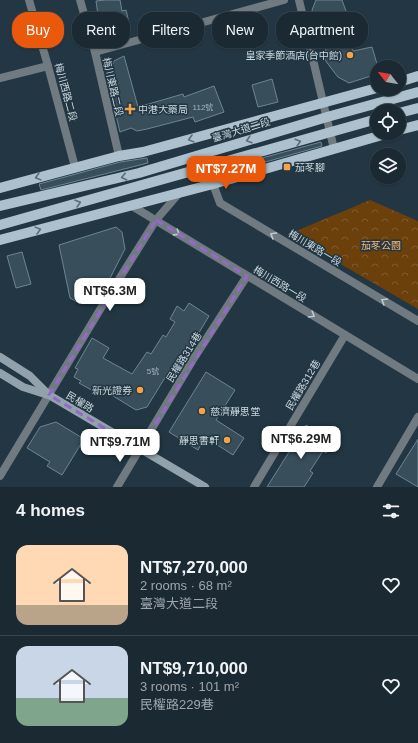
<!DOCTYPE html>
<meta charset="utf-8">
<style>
:root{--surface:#1a2932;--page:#27353e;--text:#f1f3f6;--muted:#9fa6ac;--line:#38454d;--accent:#ea580c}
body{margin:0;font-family:Arial,"Noto Sans TC",sans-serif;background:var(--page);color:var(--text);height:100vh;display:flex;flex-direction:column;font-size:15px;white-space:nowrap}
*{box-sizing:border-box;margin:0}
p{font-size:13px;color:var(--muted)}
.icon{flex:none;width:22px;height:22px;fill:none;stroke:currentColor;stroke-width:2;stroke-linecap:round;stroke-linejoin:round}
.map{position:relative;height:487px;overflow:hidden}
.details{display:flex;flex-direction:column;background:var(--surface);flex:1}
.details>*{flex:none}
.hud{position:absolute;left:12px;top:12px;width:394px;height:36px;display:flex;gap:8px}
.needle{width:26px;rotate:301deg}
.tools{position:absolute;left:370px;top:60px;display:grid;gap:8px}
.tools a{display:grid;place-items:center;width:36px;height:36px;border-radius:50%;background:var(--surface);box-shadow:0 1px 3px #0004,0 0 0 1px var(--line);font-size:20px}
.price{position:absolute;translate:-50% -34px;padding:0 9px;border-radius:8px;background:#fff;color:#222;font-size:13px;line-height:26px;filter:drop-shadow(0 1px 2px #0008)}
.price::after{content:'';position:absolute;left:50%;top:24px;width:12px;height:9px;margin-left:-6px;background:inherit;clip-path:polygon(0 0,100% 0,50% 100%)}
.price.on{background:var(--accent);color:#fff}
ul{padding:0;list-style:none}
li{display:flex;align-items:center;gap:12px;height:100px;padding:0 16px}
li+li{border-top:1px solid var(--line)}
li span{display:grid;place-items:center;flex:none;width:112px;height:80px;border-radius:12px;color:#555}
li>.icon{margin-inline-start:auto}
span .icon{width:48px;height:48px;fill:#fffc;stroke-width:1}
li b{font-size:17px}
h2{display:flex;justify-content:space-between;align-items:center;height:48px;padding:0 16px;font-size:17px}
.tag{padding:0 14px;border-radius:16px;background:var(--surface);box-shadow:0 1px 3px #0004,0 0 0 1px var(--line);font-size:14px;line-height:36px}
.tag.on{background:var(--accent);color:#fff}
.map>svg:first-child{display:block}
.park{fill:url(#park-crowns)}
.building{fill:#384e5b;stroke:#6d8593}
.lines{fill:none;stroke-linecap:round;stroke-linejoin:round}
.street{stroke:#707a81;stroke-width:8}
.secondary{stroke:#92a2ac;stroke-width:8}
.primary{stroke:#acc1cd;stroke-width:10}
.oneway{stroke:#596e7a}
.oneway2{stroke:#bdcad1}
.marked{fill:none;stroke:#9768ca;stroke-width:3;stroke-dasharray:8 5;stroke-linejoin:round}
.poi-dot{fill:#f5a346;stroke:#223743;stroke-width:1.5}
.labels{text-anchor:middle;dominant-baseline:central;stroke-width:3;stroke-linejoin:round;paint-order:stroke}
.number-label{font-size:8px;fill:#a6b6be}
.poi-label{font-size:10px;fill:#cbd8df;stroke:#223743;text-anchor:end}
.street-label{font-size:10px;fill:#cbd8df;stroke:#223743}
.park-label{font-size:10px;fill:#fcba76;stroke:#223743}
</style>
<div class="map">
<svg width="418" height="487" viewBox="0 0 418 487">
<defs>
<pattern id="park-crowns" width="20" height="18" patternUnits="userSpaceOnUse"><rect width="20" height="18" fill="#6b400a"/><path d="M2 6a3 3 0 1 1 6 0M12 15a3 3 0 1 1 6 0" fill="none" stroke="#7f5b2d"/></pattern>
</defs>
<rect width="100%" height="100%" fill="#223743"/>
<path class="park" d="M370,200L418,221V309L289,234Z"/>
<g class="building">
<path d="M105,0H120L122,11L126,10L130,27L116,33L99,22L96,1Z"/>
<path d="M316,0H342L351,25L347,26L353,51L372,47L377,64V74L349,83L338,77L331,68L325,60L327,33L321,35L312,10Z"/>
<path d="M124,56L138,107L183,94L184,97L214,86L224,112L195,122L193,117L147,129L137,131L131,128L120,132L107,78L114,61Z"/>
<path d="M272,79L278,102L258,107L252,85Z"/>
<path d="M321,142L322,146L216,176L214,171Z"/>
<path d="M147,158L148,163L41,190L39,184L120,162Z"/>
<path d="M116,227L122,232L125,249L106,286L90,290L86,301L79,303L70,298L59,245Z"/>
<path d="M22,252L31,284L16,288L7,256Z"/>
<path d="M189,303L209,316L171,379L166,376L147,407L136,410L105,391L102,396L79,383L81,381L74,377L78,369L75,368L92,338L109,348L103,358L132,374L147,352L151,354L163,335L166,337L175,322L170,319L177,306L184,311Z"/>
<path d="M206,372L235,390L216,420L244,438L233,455L205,437L198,450L169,432Z"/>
<path d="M56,422L84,439L62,475L47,466L50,462L27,448L40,427Z"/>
<path d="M306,425L333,442L326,453L323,451L310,471L313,473L304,487H267Z"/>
<path d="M418,439V487L396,474Z"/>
</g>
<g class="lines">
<g class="street">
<path d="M29,0L48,66L75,167"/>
<path d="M80,0L95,52L119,156"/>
<path d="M299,0L334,149"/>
<path d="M95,52L284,0"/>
<path d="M0,78L48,66"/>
<path d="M213,184L220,203L418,321"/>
<path d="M132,206L418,379"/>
<path d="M0,476L101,308L156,220L180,192"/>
<path d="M117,487L194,358L247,276"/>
<path d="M254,487L345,335"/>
<path d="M377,487L418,417"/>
</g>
<g class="secondary">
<path d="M0,357L30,376L49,395L205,487"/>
<path d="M0,373L23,387L48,395"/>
</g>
<g class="primary">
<path d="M399,82L418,76"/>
<path d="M399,113L418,108"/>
<path d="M399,130L418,125"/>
<path d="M0,188L119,156L143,152L377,88"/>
<path d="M0,206L139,173L327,117L418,92"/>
<path d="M0,225L377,119"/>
<path d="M0,240L213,184L389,133"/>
</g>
</g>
<defs><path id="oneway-chevron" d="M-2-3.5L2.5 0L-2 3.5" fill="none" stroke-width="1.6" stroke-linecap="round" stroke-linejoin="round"/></defs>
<g class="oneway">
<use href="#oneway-chevron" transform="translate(191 139) rotate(165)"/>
<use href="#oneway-chevron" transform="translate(249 140) rotate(163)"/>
<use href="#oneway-chevron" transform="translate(298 142) rotate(-16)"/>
<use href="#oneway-chevron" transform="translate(38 177) rotate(165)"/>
<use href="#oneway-chevron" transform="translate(124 177) rotate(167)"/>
<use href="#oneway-chevron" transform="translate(78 203) rotate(-16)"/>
<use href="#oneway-chevron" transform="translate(38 230) rotate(-15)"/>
</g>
<g class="oneway2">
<use href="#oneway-chevron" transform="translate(177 233) rotate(32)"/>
<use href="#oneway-chevron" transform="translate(273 235) rotate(-149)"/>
<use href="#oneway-chevron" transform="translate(384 301) rotate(-149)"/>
<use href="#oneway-chevron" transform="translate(312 315) rotate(31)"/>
</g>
<path class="marked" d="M156,220L247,276L140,449L49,395Z"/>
<g class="poi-dot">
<circle cx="350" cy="55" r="4"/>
<path d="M128 103h4v4h4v4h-4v4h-4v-4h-4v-4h4z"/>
<rect x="283" y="163" width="8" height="8" rx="2"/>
<circle cx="140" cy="390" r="4"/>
<circle cx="202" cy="411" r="4"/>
<circle cx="227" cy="440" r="4"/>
</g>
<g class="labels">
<g class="number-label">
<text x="203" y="107">112號</text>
<text x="153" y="371">5號</text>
</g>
<g class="poi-label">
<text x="342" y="55">皇家季節酒店(台中館)</text>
<text x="138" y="109" text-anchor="start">中港大藥局</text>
<text x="295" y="167" text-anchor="start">茄苳腳</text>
<text x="132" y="390">新光證券</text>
<text x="210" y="411" text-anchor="start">慈濟靜思堂</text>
<text x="219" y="440">靜思書軒</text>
</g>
<g class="street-label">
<text transform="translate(113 87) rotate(77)">梅川東路二段</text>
<text transform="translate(66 92) rotate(75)">梅川西路二段</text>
<text transform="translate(241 130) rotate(-17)">臺灣大道二段</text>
<text transform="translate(315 248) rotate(31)">梅川東路一段</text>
<text transform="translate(280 284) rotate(31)">梅川西路一段</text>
<text transform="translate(184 357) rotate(-58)">民權路314巷</text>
<text transform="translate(303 385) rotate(-59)">民權路312巷</text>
<text transform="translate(80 402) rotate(31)">民權路</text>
</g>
<g class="park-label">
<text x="381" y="245">茄苳公園</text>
</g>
</g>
</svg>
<div class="tools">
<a><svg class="needle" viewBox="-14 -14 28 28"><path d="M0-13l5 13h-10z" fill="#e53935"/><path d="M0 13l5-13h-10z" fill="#9fa6ac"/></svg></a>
<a><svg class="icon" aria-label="locate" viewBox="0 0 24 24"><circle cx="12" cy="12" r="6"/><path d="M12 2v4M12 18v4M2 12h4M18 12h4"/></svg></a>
<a><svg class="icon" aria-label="layers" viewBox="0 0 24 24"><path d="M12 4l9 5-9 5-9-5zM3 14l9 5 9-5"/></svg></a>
</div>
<b class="price on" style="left:226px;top:190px">NT$7.27M</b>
<b class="price" style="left:110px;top:312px">NT$6.3M</b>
<b class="price" style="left:301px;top:460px">NT$6.29M</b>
<b class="price" style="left:120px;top:463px">NT$9.71M</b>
<div class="hud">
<a class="tag on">Buy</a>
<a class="tag">Rent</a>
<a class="tag">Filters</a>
<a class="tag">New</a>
<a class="tag">Apartment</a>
</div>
</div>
<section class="details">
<h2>4 homes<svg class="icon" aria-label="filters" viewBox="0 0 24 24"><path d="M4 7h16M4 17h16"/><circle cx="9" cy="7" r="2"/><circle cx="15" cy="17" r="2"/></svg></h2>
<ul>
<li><span style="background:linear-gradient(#ffd9b3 75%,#b9a48a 0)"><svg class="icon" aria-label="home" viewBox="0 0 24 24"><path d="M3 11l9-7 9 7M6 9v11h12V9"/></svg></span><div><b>NT$7,270,000</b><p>2 rooms · 68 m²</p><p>臺灣大道二段</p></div><svg class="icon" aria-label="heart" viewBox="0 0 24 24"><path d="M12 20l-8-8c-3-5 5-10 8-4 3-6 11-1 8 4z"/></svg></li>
<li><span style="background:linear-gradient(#c9d6e8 65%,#7fa58c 0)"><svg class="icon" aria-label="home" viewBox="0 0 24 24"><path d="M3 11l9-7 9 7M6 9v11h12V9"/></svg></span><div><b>NT$9,710,000</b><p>3 rooms · 101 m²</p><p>民權路229巷</p></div><svg class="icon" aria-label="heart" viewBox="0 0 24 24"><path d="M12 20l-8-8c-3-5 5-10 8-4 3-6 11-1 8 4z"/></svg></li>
</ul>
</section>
